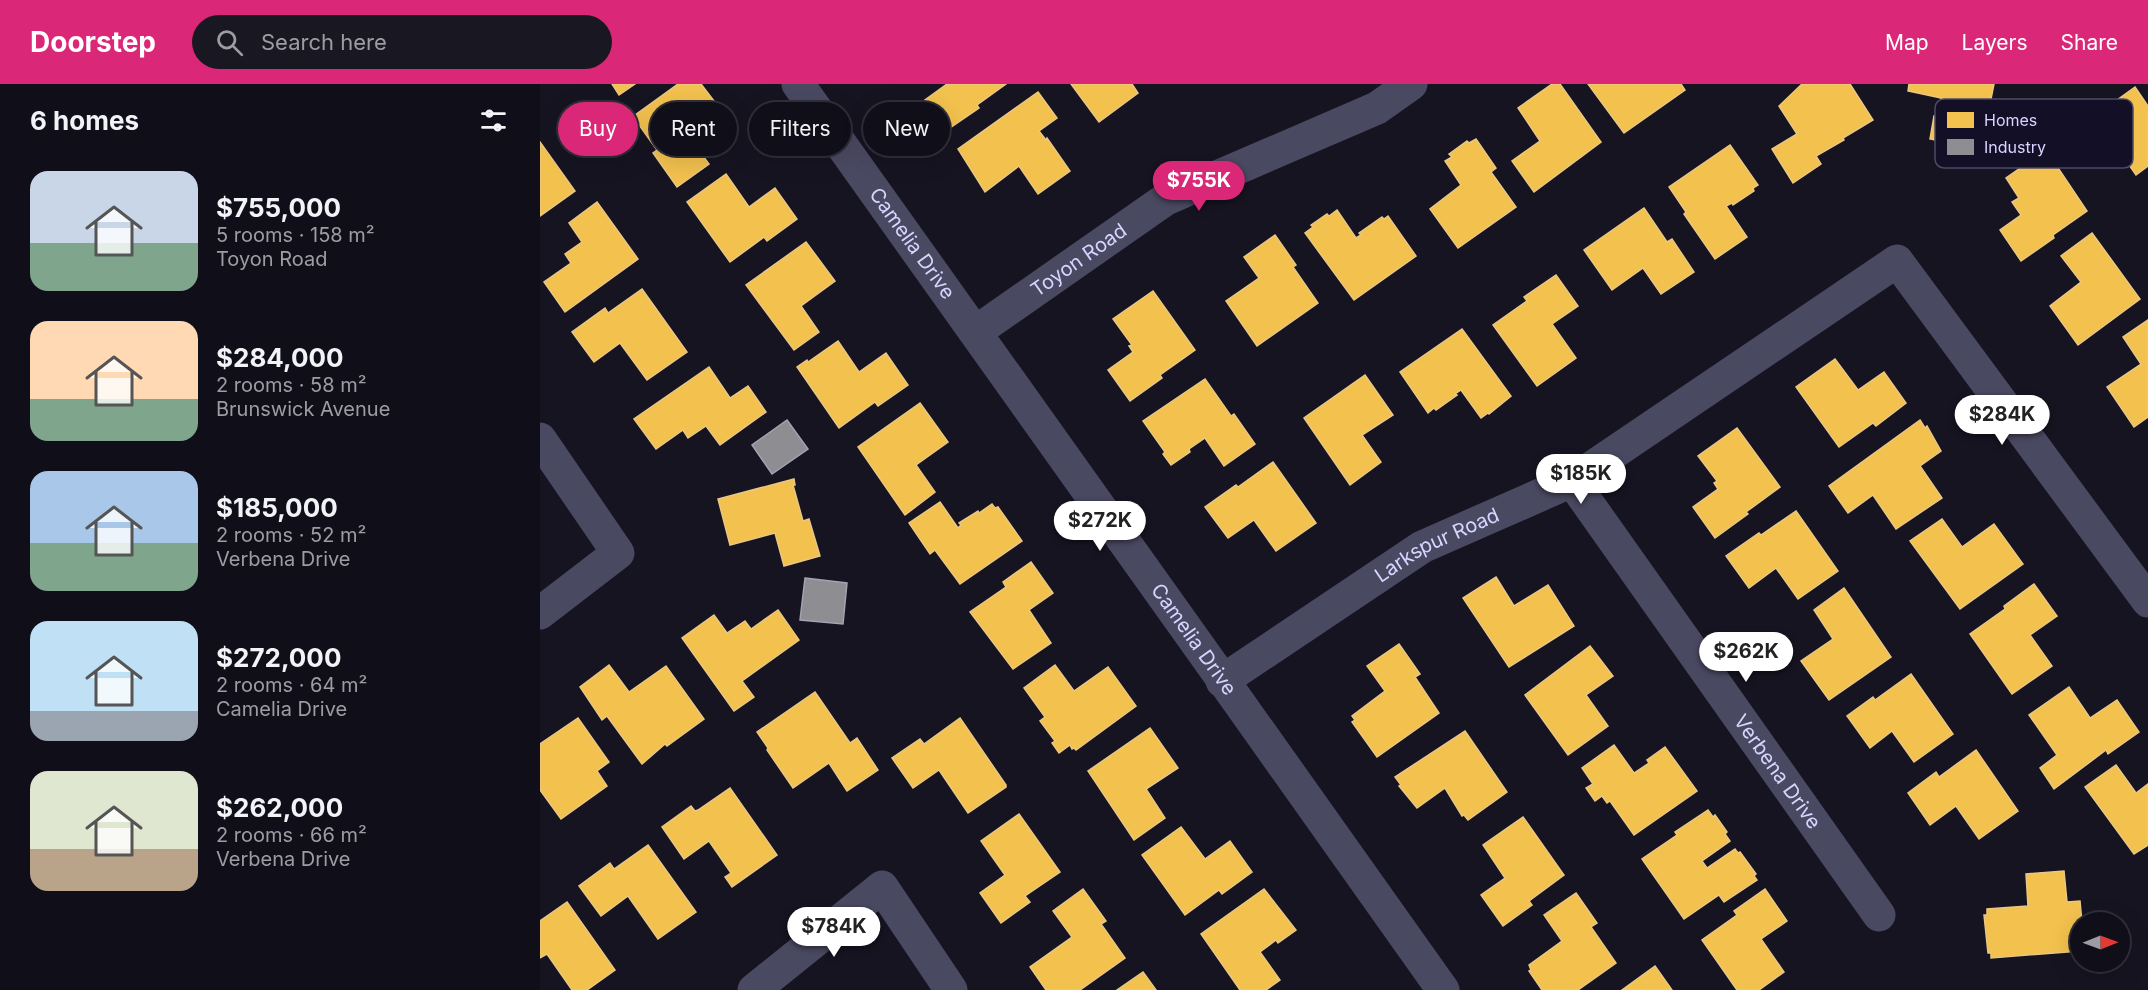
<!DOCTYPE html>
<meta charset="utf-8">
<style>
:root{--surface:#100f19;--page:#191822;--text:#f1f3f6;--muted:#9c9ca2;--line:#302f38;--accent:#db2777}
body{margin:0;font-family:Inter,sans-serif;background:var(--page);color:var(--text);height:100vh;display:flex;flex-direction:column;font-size:22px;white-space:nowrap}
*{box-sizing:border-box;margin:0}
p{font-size:20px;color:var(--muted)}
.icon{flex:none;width:33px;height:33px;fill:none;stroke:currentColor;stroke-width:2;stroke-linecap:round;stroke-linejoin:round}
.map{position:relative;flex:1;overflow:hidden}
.side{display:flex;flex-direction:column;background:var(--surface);width:540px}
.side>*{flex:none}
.hud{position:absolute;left:18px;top:18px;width:570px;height:54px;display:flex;gap:12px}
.needle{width:39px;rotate:89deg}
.buttons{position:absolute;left:1530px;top:828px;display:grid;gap:12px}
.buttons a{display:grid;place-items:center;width:60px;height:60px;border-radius:50%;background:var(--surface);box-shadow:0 6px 24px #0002,0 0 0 2px var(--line);font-size:30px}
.price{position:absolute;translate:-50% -51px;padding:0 14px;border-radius:21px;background:#fff;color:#222;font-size:20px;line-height:39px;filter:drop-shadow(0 2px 3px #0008)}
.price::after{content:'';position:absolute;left:50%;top:36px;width:18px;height:14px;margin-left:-9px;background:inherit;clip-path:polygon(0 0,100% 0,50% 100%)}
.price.current{background:var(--accent);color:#fff}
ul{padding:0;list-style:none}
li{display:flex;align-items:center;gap:18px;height:150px;padding:0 30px}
li span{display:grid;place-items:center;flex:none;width:168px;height:120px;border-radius:18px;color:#555}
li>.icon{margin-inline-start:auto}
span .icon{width:72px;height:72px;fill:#fffc;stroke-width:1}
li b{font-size:26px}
h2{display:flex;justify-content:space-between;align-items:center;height:72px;padding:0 30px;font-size:26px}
.pill{padding:0 21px;border-radius:27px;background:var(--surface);box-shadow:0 6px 24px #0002,0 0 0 2px var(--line);font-size:21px;line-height:54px}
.pill.current{background:var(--accent);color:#fff}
header{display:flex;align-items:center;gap:36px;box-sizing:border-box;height:84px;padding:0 30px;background:var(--accent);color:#fff}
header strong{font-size:28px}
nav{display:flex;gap:33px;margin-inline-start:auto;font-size:21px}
.search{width:420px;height:54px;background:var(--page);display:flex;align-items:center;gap:15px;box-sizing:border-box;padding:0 21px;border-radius:33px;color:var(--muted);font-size:22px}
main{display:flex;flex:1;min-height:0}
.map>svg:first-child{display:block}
.homes{fill:#f2c14e;stroke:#eac783;stroke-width:1.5}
.industry{fill:#8d8d92;stroke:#a4a2b3;stroke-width:1.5}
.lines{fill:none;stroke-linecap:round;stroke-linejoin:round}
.minor{stroke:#4a4962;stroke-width:33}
.labels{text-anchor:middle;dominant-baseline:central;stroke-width:6;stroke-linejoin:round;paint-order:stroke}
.street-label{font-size:20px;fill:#d9d4ff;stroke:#130f26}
.key{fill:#130f26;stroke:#4e4a67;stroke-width:1.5}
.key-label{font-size:16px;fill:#d9d4ff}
</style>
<header>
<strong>Doorstep</strong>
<div class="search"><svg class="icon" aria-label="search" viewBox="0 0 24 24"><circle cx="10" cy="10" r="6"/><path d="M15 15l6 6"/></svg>Search here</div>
<nav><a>Map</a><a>Layers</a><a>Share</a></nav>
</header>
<main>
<section class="side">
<h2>6 homes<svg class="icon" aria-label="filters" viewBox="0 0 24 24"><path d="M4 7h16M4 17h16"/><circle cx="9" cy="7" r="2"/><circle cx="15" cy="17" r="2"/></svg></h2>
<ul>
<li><span style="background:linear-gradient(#c9d6e8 60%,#7fa58c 0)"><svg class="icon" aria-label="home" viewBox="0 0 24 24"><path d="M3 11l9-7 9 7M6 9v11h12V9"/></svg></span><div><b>$755,000</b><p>5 rooms · 158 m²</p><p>Toyon Road</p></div></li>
<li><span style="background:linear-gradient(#ffd9b3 65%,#7fa58c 0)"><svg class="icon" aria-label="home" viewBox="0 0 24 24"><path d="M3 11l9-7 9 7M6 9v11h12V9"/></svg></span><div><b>$284,000</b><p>2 rooms · 58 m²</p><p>Brunswick Avenue</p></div></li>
<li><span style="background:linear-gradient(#a9c7e8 60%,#7fa58c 0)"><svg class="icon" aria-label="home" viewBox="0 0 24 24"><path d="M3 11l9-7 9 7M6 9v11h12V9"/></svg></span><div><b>$185,000</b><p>2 rooms · 52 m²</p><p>Verbena Drive</p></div></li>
<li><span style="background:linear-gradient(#bfe0f5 75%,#9aa5b1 0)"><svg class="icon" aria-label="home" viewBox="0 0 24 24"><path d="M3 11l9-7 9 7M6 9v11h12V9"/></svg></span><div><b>$272,000</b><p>2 rooms · 64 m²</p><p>Camelia Drive</p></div></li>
<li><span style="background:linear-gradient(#dfe7d0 65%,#b9a48a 0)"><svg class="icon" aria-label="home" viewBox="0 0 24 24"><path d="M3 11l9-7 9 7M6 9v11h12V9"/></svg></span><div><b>$262,000</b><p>2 rooms · 66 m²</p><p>Verbena Drive</p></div></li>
</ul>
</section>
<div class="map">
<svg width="1608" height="906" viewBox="0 0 1608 906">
<rect width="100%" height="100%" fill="#161421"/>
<g class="homes">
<path d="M72,0H95L79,11Z"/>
<path d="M138,0H161L184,30L149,53L169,80L137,103L113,69L117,66L97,38L95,40L91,34Z"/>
<path d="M407,0H466L437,21L439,24L407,46L385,16Z"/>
<path d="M531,0H592L598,9L559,38Z"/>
<path d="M1012,0H1020L1061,58L994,108L972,77L1000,57L978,24Z"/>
<path d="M1048,0H1141L1145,6L1084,49Z"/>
<path d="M1262,0H1310L1333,36L1303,54L1304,56L1276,72L1281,80L1253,99L1232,65L1257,50L1239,22Z"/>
<path d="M1369,0H1454L1441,65L1390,55L1394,32L1397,33L1401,14L1368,7Z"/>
<path d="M1595,3L1608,22V82L1596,91L1555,32Z"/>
<path d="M498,8L517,34L499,47L506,56L507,54L530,87L498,110L479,82L445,108L418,65Z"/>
<path d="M936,55L956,84L951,88L976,123L918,164L890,125L921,101L905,77L912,73L909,70L927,57L929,59Z"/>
<path d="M0,58L35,107L0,132Z"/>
<path d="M1190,61L1218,101L1213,104L1214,107L1193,121L1192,119L1186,122L1207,153L1175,175L1144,130L1146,128L1129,103Z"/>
<path d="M1506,66L1547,127L1513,151L1514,154L1481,177L1460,146L1481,131L1472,118L1479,114L1466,94Z"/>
<path d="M186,90L209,123L235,104L257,135L227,157L224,153L190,178L147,118Z"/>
<path d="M57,118L98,175L25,228L4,198L31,179L25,170L42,158L29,139Z"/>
<path d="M1104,124L1127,158L1132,155L1154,188L1121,210L1103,184L1072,206L1044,166Z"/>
<path d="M797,126L816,154L821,151L819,149L842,133L844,135L848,132L876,172L814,216L765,149L773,143L771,141L787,130L789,132Z"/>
<path d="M1552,149L1600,215L1538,261L1510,222L1541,198L1521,172Z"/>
<path d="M735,151L756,181L753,183L778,219L717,262L686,217L719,194L704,173Z"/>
<path d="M266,158L295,197L261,222L279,248L254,266L206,201Z"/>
<path d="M1016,191L1038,222L1012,240L1036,274L997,302L953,241L987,217L984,213Z"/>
<path d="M102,205L147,268L107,296L80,259L54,278L32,248L65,224L68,229Z"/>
<path d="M613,207L655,266L620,291L622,294L590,317L568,286L593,268L589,262L592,261L573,235Z"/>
<path d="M1608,236V333L1594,343L1567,303L1601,280L1583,253Z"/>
<path d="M922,245L971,312L949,330L948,329L941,334L921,306L915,310L917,311L896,326L894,324L888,329L860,288Z"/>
<path d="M298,257L319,288L346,269L368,301L338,322L335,318L299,344L257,283L267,276L268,278Z"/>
<path d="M1295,275L1318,306L1344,288L1366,319L1336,342L1333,339L1299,363L1256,303Z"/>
<path d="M169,283L190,314L208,302L226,328L180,361L166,342L148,354L143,346L116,365L94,335Z"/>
<path d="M825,291L853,331L822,351L841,378L810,401L764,334Z"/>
<path d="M665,295L691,332L694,330L715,360L684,382L665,354L649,365L650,368L631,381L623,370L625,368L603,337Z"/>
<path d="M380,319L408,358L376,381L395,408L365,431L318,363Z"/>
<path d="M1380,336L1385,344L1387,342L1401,367L1380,382L1402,414L1356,445L1333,411L1308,429L1289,402Z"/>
<path d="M1197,344L1240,403L1206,428L1208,430L1175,454L1153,423L1178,405L1174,399L1177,397L1158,372Z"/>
<path d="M733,378L776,439L736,467L714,436L688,454L665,423L696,401L698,403Z"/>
<path d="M254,395L255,401H253L263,437L269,435L280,472L244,482L235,449L190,461L178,415Z"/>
<path d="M400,418L418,444L421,441L419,439L438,427L439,429L452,420L455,424L458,423L482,457L420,500L395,466L390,470L369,439Z"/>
<path d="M1256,427L1298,487L1258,515L1236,484L1209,504L1186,472L1219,449L1221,451Z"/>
<path d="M1402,435L1422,463L1454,440L1483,480L1420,525L1370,457Z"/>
<path d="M491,478L513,509L489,526L511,559L473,585L430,528L466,503L463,498Z"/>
<path d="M956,493L974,522L1008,501L1034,542L969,583L923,514Z"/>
<path d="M1494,500L1517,532L1490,551L1512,582L1472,610L1430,550L1465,525L1464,522Z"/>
<path d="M1304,504L1351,573L1289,616L1261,577L1293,555L1274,526Z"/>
<path d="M238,526L259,556L202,597L214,613L194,627L142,554L174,531L187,549L205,537L211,545Z"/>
<path d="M859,560L880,590L875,593L899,629L837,673L812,638L815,636L812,632L845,607L827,582Z"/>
<path d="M1050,562L1073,592L1046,611L1068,642L1028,671L985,611Z"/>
<path d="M69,581L89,608L126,582L164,635L127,662L125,660L102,680L67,632L62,636L40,603Z"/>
<path d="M515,581L534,607L568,583L596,622L536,666L534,664L532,665L530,661L519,669L512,659L515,657L500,637L505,633L484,604Z"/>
<path d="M1371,590L1413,650L1374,678L1352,647L1330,664L1307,632L1333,613L1335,616Z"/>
<path d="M1529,603L1550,634L1577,616L1599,648L1568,670L1566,666L1514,705L1500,684L1517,671L1489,631Z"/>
<path d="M275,608L310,659L317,654L338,686L307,707L289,679L253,704L227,666L228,664L217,648Z"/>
<path d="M38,634L69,678L57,687L67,702L21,735L0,706V660Z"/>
<path d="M420,634L466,701V703L428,729L399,686L373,704L352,674L380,655L384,660Z"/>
<path d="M610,644L638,684L606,705L625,734L594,756L548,687Z"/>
<path d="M925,647L967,708L928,736L924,731L922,732L905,704L877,724L859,702L861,701L855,693Z"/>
<path d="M1074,661L1094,689L1109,679L1107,676L1125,663L1157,707L1094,751L1070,717L1067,719L1062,712L1055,717L1046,704L1053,700L1042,684Z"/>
<path d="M1436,666L1478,727L1439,755L1416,722L1390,741L1368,709L1396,688L1399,693Z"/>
<path d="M1576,681L1596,709L1608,700V761L1594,770L1545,703Z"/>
<path d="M190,704L237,771L192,803L185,793L191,789L169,757L144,775L122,743L151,722L155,727L158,726Z"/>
<path d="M1168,726L1173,733L1175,731L1187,748L1185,750L1190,757L1162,777L1167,784L1195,765L1198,769L1200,768L1216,790L1214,792L1217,796L1184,818L1179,811L1144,835L1102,775L1137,751L1135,748Z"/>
<path d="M479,730L520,788L485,812L490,818L461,839L440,809L465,791L441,757Z"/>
<path d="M983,733L1024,791L989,817L992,821L963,842L941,811L965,794L943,761Z"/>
<path d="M641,743L665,775L690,757L712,788L682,810L679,806L645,831L602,771Z"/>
<path d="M108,761L156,828L118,855L88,812L61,832L39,802L70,779L74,785Z"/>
<path d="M1524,787L1527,818L1540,817L1542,838L1540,867L1451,874V869H1448L1444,831H1447V825L1488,822L1486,790Z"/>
<path d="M543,805L566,837L561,840L585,874L540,906H506L490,883L532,853L513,827Z"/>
<path d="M724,805L756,846L738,859L736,856L720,868L740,896L726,906H700L661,850Z"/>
<path d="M1225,805L1247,837L1221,855L1244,888L1219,906H1197L1162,856L1197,831L1194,827Z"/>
<path d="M1036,809L1057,839L1051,843L1076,879L1038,906H1002L989,887L991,886L989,881L1022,857L1004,831Z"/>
<path d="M27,818L75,886L47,906H32L7,870L0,874V837Z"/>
<path d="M1115,882L1132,906H1082Z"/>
<path d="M603,888L616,906H577Z"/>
</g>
<g class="industry">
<path d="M247,336L268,365L232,390L212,361Z"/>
<path d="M265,494L307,499L303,540L260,536Z"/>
</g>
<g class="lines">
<g class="minor">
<path id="s1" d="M258,0C475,301 688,604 903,906"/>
<path id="s2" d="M437,247L626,115L837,24L871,0"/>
<path d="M0,355L78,469L0,529"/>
<path id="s3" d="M1032,397L1339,831"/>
<path id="s4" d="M682,597L882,463L1032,397L1357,177L1608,517"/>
<path d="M214,906L342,803L411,906"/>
</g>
</g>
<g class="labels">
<g class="street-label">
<text stroke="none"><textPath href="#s1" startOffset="196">Camelia Drive</textPath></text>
<text stroke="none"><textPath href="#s2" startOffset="124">Toyon Road</textPath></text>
<text stroke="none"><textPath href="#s4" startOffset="255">Larkspur Road</textPath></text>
<text stroke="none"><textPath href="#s1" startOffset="682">Camelia Drive</textPath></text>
<text stroke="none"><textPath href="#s3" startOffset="356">Verbena Drive</textPath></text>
</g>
</g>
<rect x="1395" y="15" width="198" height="69" rx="9" class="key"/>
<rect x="1407" y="28" width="27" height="16" fill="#f2c14e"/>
<rect x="1407" y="55" width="27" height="16" fill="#8d8d92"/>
<g class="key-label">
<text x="1444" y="42">Homes</text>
<text x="1444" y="69">Industry</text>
</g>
</svg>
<div class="buttons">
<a><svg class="needle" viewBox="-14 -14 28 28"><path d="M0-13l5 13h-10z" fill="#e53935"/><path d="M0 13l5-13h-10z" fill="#9c9ca2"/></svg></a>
</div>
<b class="price current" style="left:659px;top:128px">$755K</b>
<b class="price" style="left:1462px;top:362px">$284K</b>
<b class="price" style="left:1041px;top:421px">$185K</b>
<b class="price" style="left:560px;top:468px">$272K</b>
<b class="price" style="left:1206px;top:599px">$262K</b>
<b class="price" style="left:294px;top:874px">$784K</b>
<div class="hud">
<a class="pill current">Buy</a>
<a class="pill">Rent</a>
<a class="pill">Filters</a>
<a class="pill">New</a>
</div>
</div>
</main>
